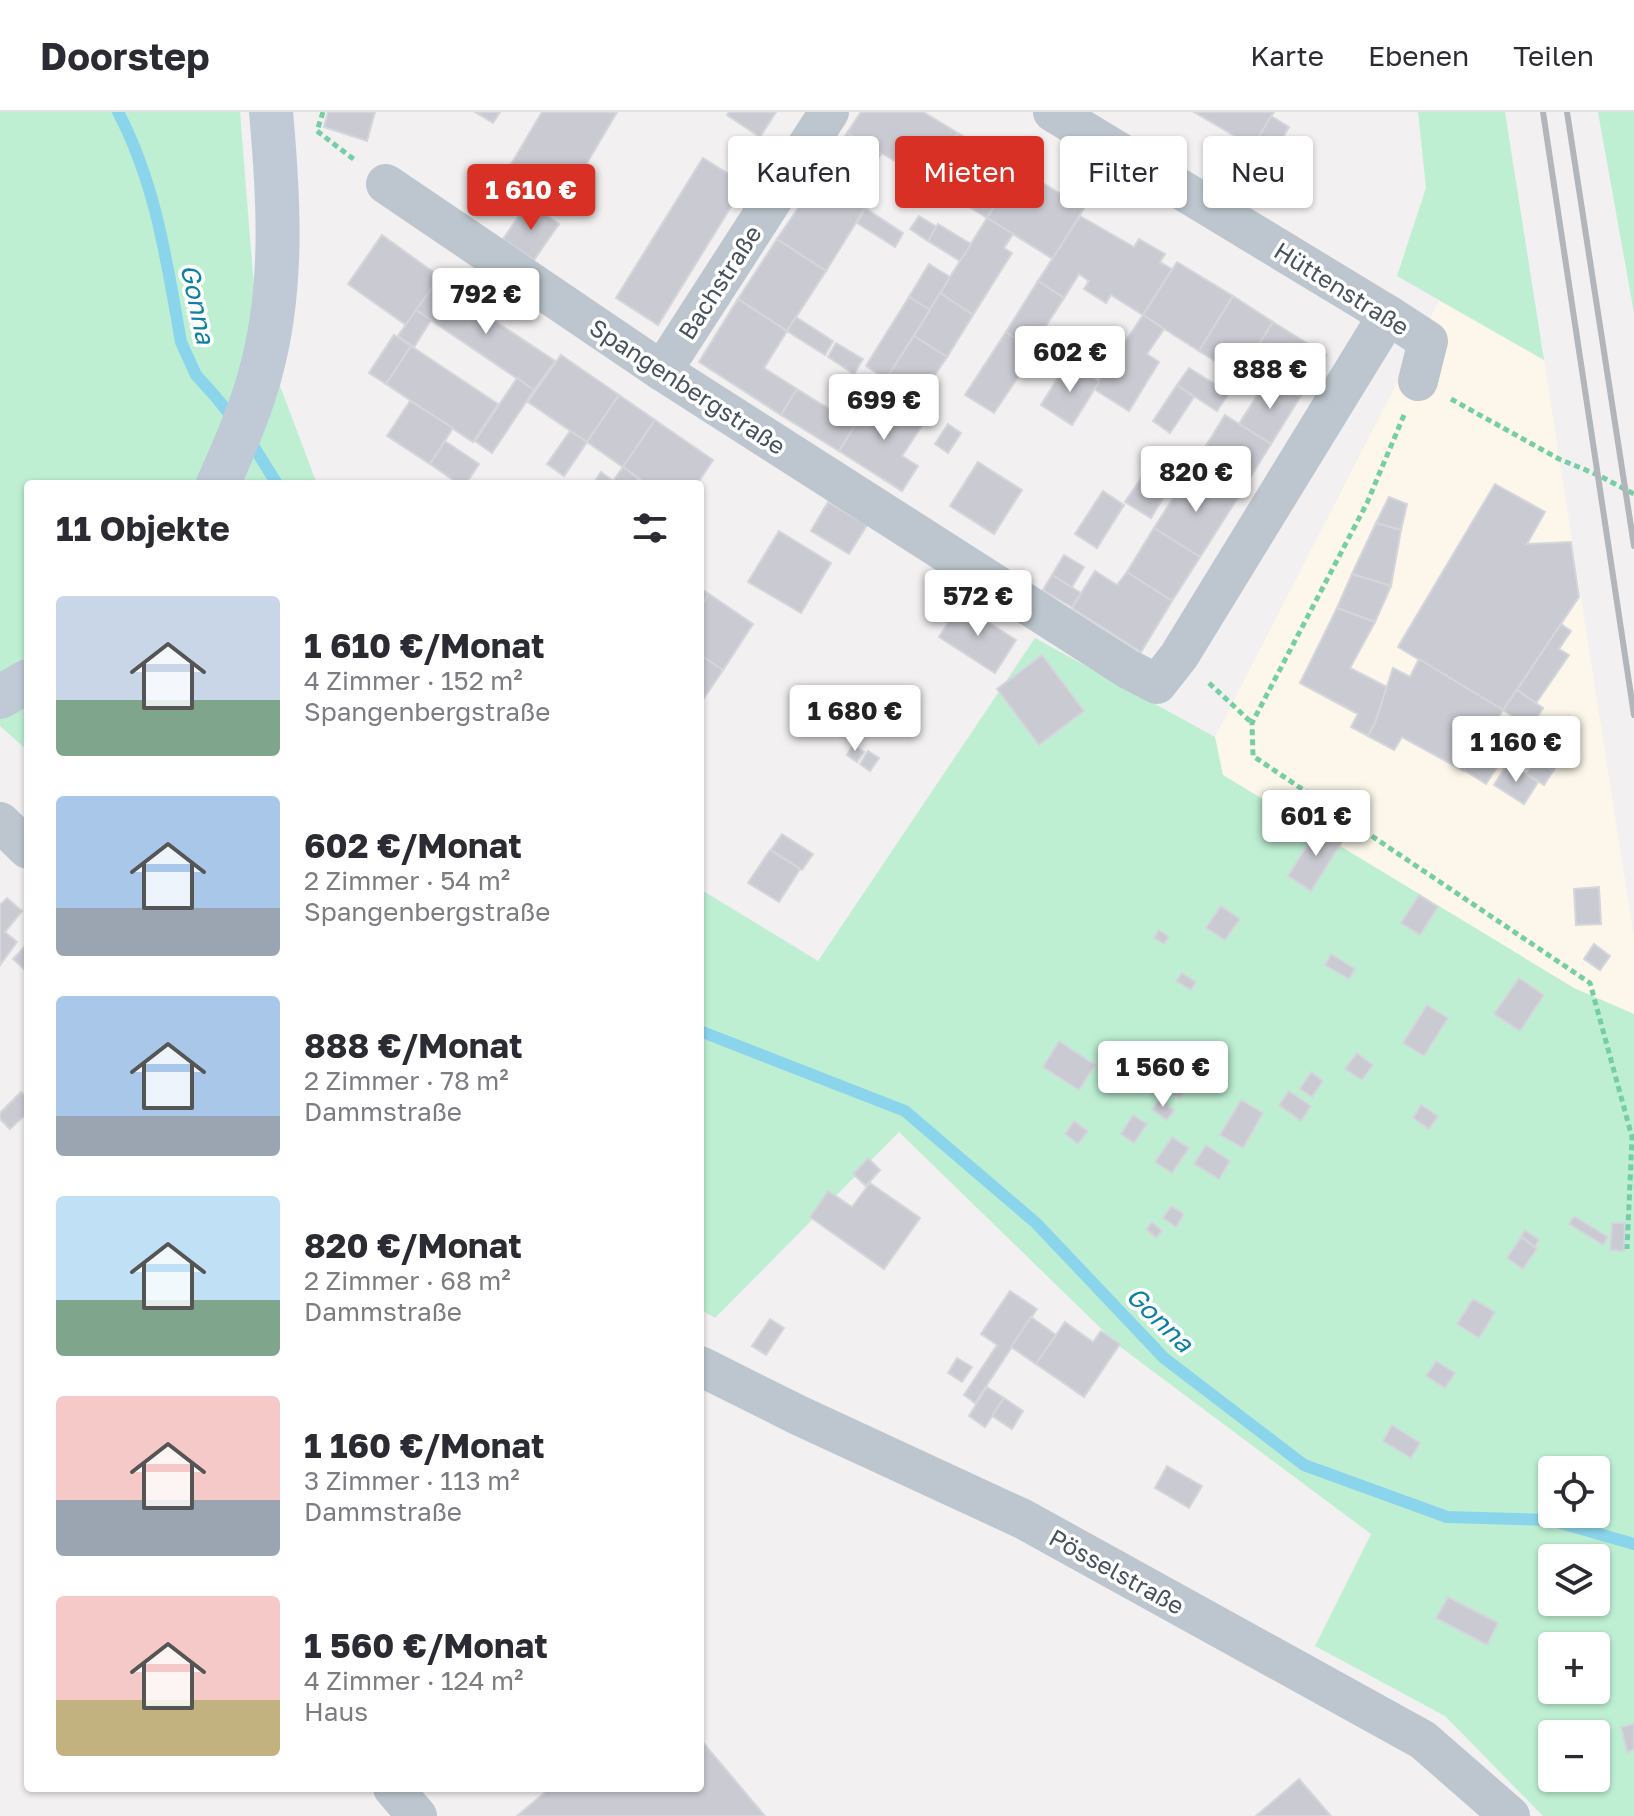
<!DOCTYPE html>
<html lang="de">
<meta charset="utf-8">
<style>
:root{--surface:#fff;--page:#f7f7f7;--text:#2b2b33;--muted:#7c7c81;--line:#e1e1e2;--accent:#d93025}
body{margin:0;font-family:"Golos Text",sans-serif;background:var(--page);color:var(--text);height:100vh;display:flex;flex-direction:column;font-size:30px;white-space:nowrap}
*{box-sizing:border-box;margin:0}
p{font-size:26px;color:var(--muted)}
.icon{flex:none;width:44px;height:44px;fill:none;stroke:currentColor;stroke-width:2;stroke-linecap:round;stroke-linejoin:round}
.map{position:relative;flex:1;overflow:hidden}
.panel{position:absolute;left:24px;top:368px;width:680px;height:1312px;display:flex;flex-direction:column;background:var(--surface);border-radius:8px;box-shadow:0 2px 6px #0004}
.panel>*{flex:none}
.banner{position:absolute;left:728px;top:24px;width:760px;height:72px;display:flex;gap:16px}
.controls{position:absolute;left:1538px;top:1344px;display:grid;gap:16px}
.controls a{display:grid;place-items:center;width:72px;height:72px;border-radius:8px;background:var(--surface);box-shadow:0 2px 6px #0004;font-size:40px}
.price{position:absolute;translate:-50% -68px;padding:0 18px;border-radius:8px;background:#fff;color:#222;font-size:26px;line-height:52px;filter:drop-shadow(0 2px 4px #0008)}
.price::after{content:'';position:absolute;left:50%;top:48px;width:24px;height:18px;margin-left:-12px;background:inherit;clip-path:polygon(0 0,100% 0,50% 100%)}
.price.selected{background:var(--accent);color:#fff}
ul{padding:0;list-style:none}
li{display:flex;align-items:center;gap:24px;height:200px;padding:0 32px}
li span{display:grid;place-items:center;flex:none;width:224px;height:160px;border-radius:8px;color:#555}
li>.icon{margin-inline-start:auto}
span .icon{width:96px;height:96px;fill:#fffc;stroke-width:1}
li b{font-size:34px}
h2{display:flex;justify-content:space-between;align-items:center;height:96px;padding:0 32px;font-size:34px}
.chip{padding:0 28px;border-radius:8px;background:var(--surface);box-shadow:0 2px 6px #0004;font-size:28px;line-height:72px}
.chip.selected{background:var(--accent);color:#fff}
header{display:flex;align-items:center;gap:48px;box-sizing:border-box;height:112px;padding:0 40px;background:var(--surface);border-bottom:2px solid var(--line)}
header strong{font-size:38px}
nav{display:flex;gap:44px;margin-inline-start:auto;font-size:28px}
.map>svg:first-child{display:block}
.commercial{fill:#fcf7ea}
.green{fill:#beefd3;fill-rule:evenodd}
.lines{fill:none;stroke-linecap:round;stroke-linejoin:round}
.stream{stroke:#8bd5ec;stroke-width:12}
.building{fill:#cacbd2;stroke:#d4d6db;stroke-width:2}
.path{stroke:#76cea5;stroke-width:5;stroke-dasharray:6 4;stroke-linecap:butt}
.street{stroke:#bdc6ce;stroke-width:40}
.secondary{stroke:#c0cad6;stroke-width:44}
.rail{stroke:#b2b5ba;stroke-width:6}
.labels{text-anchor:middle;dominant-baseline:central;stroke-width:7;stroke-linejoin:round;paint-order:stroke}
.street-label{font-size:24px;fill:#47525d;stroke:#fff}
.water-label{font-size:26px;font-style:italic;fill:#0c7fa4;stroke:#fff}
</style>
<header>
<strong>Doorstep</strong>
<nav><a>Karte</a><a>Ebenen</a><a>Teilen</a></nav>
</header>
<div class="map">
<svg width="1634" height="1704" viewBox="0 0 1634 1704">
<rect width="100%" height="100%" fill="#f2f0f0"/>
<path class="commercial" d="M1439,189L1544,248L1634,826V902L1574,876L1223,663L1215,625Z"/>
<g class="green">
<path d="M0,0H240L257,213L317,372H28V639L0,614Z"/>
<path d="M1418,0H1505L1544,248L1397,164L1426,76Z"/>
<path d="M1598,0H1634V201Z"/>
<path d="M1035,526L1215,625L1223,663L1574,876L1634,902V1704H1543L1445,1604L1315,1534L1371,1422L1119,1234L899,1020L715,1206L700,1197V777L818,849ZM1552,1358H1596V1402H1552ZM1552,1446H1596V1490H1552ZM1552,1534H1596V1578H1552ZM1552,1622H1596V1666H1552Z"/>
</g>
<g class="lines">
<g class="stream">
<path d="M118,0C156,72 167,151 181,230L196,263L215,284L235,309"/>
<path d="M249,327L277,372"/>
<path d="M700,919L905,999L1036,1111L1164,1246L1304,1353L1447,1405L1550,1408L1634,1432"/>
</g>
</g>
<g class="building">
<path d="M328,0H375L367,29L324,15Z"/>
<path d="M475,0H500L493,11Z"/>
<path d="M542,0H617L566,87L510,54Z"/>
<path d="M729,0H776L760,25L727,3Z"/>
<path d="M861,0H923L958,21L929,69L847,21Z"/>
<path d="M1194,0H1274L1253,35Z"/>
<path d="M1271,4L1289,15L1271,46L1253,35Z"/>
<path d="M847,21L881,42L852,88L818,67Z"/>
<path d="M958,21L1018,56L987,106L929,69Z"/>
<path d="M703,46L745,72L658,213L616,186Z"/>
<path d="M1018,56L1084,96L1053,147L987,106Z"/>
<path d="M818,67L865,96L826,159L777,127Z"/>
<path d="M528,91L559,112L534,148L503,127Z"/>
<path d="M865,96L903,121L895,135L857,111Z"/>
<path d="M919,104L937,115L928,129L910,117Z"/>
<path d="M1080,104L1134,135L1139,127L1165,142L1160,150L1172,157L1143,203L1111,183L1106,191L1084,177L1089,169L1079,162L1064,186L1038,169Z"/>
<path d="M987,106L1013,122L1004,136L1012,141L973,203L940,181Z"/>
<path d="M938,112L971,132L960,149L928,129Z"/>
<path d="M382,123L440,165L406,213L348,172Z"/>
<path d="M777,127L826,159L787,219L738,187Z"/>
<path d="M1177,150L1233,184L1199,239L1143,203Z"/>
<path d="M929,152L950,165L930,198L909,185Z"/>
<path d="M1038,169L1064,186L1042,220L1045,223L1035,240L1006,220Z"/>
<path d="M436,170L555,249L534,278L416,198Z"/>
<path d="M940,181L973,203L947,245L914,224Z"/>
<path d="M1233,184L1273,210L1239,264L1199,239Z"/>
<path d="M909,185L930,198L886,267L866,254Z"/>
<path d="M738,187L787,219L764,256L797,277L781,303L699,250Z"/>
<path d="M416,198L431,208L414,235L398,224Z"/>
<path d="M1143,203L1164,217L1147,242L1159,250L1129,299L1094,277Z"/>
<path d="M796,205L833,229L825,243L787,219Z"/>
<path d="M1273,210L1326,243L1300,285L1269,265L1261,278L1239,264Z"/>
<path d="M1006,220L1035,240L994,301L965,283Z"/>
<path d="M394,223L411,234L386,272L369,261Z"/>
<path d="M914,224L947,245L908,303L875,282L886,267Z"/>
<path d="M836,231L863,247L854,262L828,245Z"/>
<path d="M411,234L498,292L473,330L386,272Z"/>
<path d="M561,243L619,283L587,330L528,290Z"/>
<path d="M1068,250L1099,270L1072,313L1041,293Z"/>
<path d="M1189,256L1229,281L1217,299L1177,273Z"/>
<path d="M1269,265L1300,285L1271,332L1239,312Z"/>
<path d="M517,266L534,278L492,341L475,329Z"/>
<path d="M1177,273L1194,285L1170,321L1153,309Z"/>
<path d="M797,277L855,313L839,339L781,303Z"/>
<path d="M875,282L923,312L902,344L918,354L902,379L839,339Z"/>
<path d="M619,283L655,308L623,355L587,330Z"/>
<path d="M410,289L453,316L430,352L387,324Z"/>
<path d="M1225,303L1271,332L1237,387L1191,358Z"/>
<path d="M655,308L713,348L697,372H647L623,355Z"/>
<path d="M948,312L961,321L948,341L935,332Z"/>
<path d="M570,319L587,330L564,364L547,352Z"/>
<path d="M445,329L479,352L466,372H459L430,352Z"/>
<path d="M978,350L1022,378L994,422L950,394Z"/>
<path d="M623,355L638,366L634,372H611Z"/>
<path d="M1191,358L1237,387L1200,445L1154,416Z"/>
<path d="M601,360L613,369L611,372H593Z"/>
<path d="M1144,362L1168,378L1151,406L1125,390Z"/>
<path d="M1495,372L1545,400L1527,432L1571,430L1579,485L1503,598L1398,535Z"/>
<path d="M1103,379L1124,393L1097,436L1075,422Z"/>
<path d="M1389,385L1407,392L1401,418L1376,411Z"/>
<path d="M828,390L867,413L849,442L811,419Z"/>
<path d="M1376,411L1401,418L1391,474L1352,462Z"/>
<path d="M1154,416L1200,445L1172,489L1127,460Z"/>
<path d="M779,419L831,451L801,501L748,470Z"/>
<path d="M1064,443L1084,455L1072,475L1052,463Z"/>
<path d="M1095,459L1117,473L1127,460L1172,489L1141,540L1072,496Z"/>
<path d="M1352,462L1391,474L1375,510L1337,496Z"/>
<path d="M1052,463L1081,481L1072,495L1043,478Z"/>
<path d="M700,476L709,482L700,496Z"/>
<path d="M709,482L753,512L723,558L700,543V496Z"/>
<path d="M960,492L1016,528L995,561L939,525Z"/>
<path d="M1337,496L1375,510L1350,556L1387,575L1375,611L1368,624L1351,615L1358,602L1300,571Z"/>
<path d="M1561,512L1571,519L1559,537L1569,543L1536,591L1517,578Z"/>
<path d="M700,543L723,558L700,592Z"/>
<path d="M1042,543L1084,599L1039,633L997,577Z"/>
<path d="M1419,547L1503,598L1464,659L1402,625L1394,638L1368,624L1375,611L1393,556L1410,565Z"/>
<path d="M1517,578L1543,596L1530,616L1503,598Z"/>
<path d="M1485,626L1507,640L1486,672L1464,658Z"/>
<path d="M853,633L864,640L857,650L847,643Z"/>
<path d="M1551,638L1563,644L1553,659L1542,652Z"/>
<path d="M868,639L879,646L870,659L860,652Z"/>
<path d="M1536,648L1553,659L1544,673L1527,662Z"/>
<path d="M1508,651L1538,670L1524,692L1494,673Z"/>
<path d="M1320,713L1343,728L1311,779L1288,764Z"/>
<path d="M782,722L813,742L802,758L771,738Z"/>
<path d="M770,738L800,757L779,790L748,771Z"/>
<path d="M1599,775L1601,812L1576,813L1574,777Z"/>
<path d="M1419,783L1438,795L1420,823L1401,811Z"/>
<path d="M7,786L22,799L5,820L17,830L0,853V793Z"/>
<path d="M1221,794L1240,807L1225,828L1206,816Z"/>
<path d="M1159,818L1169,825L1164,832L1154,826Z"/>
<path d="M28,831V861L13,847Z"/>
<path d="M1594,832L1610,844L1600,858L1584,847Z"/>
<path d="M1331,842L1355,857L1349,867L1325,853Z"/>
<path d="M1182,861L1196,870L1191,878L1176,869Z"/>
<path d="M1519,866L1544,883L1520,919L1494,902Z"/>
<path d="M1427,893L1448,906L1424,944L1403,931Z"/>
<path d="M1059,929L1095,953L1079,978L1043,955Z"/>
<path d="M1174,932L1202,950L1180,986L1151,968Z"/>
<path d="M1357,941L1373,953L1362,968L1345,957Z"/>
<path d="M1311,960L1323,969L1312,985L1300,977Z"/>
<path d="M1289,979L1311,994L1301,1009L1279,993Z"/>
<path d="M21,980L28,987V1000L10,1017L0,1007V1001Z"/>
<path d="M1160,987L1174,998L1167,1008L1152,997Z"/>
<path d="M1241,988L1263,1001L1243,1036L1220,1023Z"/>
<path d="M1421,993L1438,1004L1429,1017L1413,1006Z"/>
<path d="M1133,1003L1147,1012L1134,1031L1121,1022Z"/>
<path d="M1074,1009L1088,1019L1078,1032L1065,1022Z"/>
<path d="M1172,1025L1189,1036L1172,1061L1155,1050Z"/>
<path d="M1206,1033L1230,1049L1219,1067L1194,1052Z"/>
<path d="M868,1046L880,1058L866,1074L853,1062Z"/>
<path d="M870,1071L920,1106L884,1157L810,1105L828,1079L852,1095Z"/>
<path d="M1171,1094L1184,1102L1176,1115L1163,1106Z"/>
<path d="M1574,1104L1608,1125L1603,1133L1569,1112Z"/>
<path d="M1152,1110L1162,1119L1156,1126L1146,1117Z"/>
<path d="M1612,1111H1625L1624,1139L1610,1138Z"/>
<path d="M1525,1118L1539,1128L1535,1135L1521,1125Z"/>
<path d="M1521,1125L1537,1137L1523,1157L1507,1146Z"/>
<path d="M1010,1179L1037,1197L975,1291L964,1283L997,1233L981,1222Z"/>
<path d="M1473,1187L1495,1200L1479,1226L1457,1212Z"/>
<path d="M1031,1205L1056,1223L1036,1252L1011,1235Z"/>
<path d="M770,1207L784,1216L766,1243L752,1234Z"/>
<path d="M1065,1210L1093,1230L1101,1219L1120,1232L1084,1285L1036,1252Z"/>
<path d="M957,1246L972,1255L962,1270L948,1261Z"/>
<path d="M1436,1249L1455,1261L1445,1276L1426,1264Z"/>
<path d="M987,1275L1004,1286L985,1315L969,1304Z"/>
<path d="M1004,1286L1023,1299L1012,1317L992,1304Z"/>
<path d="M1392,1313L1420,1331L1411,1346L1383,1329Z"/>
<path d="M1167,1354L1202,1374L1189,1396L1155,1376Z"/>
<path d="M1448,1485L1498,1511L1487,1533L1436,1506Z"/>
<path d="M1634,1612V1638L1627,1640L1621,1615Z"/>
<path d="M700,1627L765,1704H517L550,1676H700Z"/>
<path d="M1299,1667L1331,1704H1256Z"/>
</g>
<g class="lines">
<g class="path">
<path d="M323,0L317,19L356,49"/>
<path d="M1451,287L1559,347L1598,363L1634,382"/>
<path d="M1404,303L1367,391L1252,611L1253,644L1590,871L1632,1025L1627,1137"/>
<path d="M1209,571L1252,611"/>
</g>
<g class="street">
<path d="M1053,0L1388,203L1428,229L1418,269"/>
<path d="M386,72L662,259L1128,557L1157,572L1179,544L1388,203"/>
<path d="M662,259L829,0"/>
<path d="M0,710L28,737"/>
<path d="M700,1254L798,1303L1023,1407L1423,1628L1510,1704"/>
<path d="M393,1676L417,1704"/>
</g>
<g class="secondary">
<path d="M218,372C234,337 250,300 260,263C284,177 279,88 271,0"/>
<path d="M0,585L28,569"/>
</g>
<g class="rail">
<path d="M1543,0L1634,603"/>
<path d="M1567,0L1634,434"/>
</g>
</g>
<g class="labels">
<g class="street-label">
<text transform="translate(719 170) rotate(-57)">Bachstraße</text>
<text transform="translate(1342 176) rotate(32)">Hüttenstraße</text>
<text transform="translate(688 274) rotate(33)">Spangenbergstraße</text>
<text transform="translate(1117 1459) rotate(29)">Pösselstraße</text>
</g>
<g class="water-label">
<text transform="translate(198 192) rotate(78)">Gonna</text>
<text transform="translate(1160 1207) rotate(44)">Gonna</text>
</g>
</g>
</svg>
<div class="controls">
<a><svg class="icon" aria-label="locate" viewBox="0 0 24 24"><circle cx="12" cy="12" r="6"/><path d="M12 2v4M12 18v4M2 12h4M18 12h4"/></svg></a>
<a><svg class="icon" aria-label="layers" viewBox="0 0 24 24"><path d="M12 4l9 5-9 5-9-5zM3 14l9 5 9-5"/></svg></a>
<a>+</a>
<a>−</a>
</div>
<b class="price selected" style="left:531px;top:120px">1 610 €</b>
<b class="price" style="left:486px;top:224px">792 €</b>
<b class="price" style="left:1070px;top:282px">602 €</b>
<b class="price" style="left:1270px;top:299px">888 €</b>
<b class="price" style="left:884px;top:330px">699 €</b>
<b class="price" style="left:1196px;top:402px">820 €</b>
<b class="price" style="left:978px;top:526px">572 €</b>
<b class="price" style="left:855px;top:641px">1 680 €</b>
<b class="price" style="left:1516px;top:672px">1 160 €</b>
<b class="price" style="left:1316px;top:746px">601 €</b>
<b class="price" style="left:1163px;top:997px">1 560 €</b>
<div class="banner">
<a class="chip">Kaufen</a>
<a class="chip selected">Mieten</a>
<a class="chip">Filter</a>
<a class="chip">Neu</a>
</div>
<section class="panel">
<h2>11 Objekte<svg class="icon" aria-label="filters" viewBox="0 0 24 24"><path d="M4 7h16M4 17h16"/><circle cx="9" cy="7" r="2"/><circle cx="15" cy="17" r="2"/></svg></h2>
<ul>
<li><span style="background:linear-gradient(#c9d6e8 65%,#7fa58c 0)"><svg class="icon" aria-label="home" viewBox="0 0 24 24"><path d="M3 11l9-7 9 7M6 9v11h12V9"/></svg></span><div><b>1 610 €/Monat</b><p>4 Zimmer · 152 m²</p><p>Spangenbergstraße</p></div></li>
<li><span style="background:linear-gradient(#a9c7e8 70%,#9aa5b1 0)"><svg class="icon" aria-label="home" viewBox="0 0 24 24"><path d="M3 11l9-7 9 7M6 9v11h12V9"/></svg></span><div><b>602 €/Monat</b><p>2 Zimmer · 54 m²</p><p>Spangenbergstraße</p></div></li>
<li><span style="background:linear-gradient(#a9c7e8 75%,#9aa5b1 0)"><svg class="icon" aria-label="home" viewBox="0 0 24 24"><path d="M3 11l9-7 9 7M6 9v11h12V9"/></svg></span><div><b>888 €/Monat</b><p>2 Zimmer · 78 m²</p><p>Dammstraße</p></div></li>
<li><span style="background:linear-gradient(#bfe0f5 65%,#7fa58c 0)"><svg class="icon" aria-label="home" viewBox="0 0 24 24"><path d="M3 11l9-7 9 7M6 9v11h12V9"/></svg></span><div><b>820 €/Monat</b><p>2 Zimmer · 68 m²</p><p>Dammstraße</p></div></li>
<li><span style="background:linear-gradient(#f6c9c9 65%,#9aa5b1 0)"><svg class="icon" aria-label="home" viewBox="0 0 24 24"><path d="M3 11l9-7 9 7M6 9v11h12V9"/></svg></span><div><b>1 160 €/Monat</b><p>3 Zimmer · 113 m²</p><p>Dammstraße</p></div></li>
<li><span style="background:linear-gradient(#f6c9c9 65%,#c2b280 0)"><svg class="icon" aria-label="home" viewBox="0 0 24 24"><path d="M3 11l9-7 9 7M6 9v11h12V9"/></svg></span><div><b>1 560 €/Monat</b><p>4 Zimmer · 124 m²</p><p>Haus</p></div></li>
</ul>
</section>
</div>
